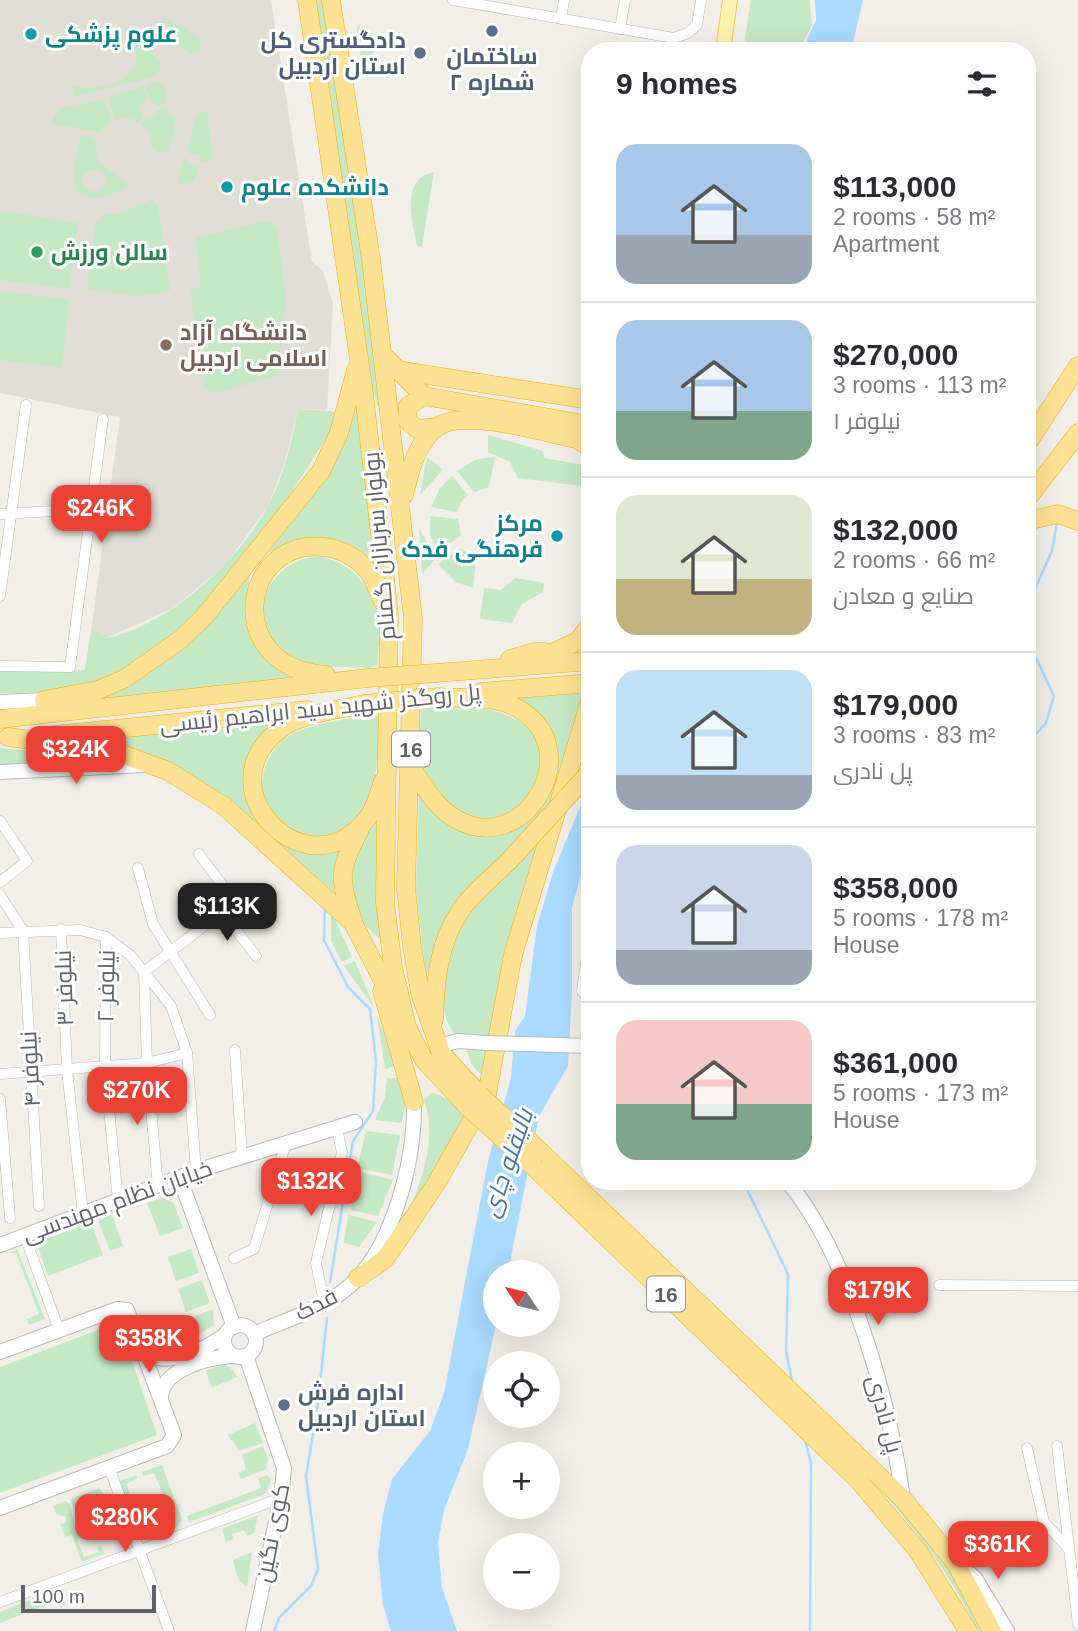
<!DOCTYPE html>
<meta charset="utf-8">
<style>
:root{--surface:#fff;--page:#f7f7f7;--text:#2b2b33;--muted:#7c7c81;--line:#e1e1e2;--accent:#ea4335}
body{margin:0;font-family:Arial,Cairo,sans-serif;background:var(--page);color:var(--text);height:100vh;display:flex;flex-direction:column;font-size:26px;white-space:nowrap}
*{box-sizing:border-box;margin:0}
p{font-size:23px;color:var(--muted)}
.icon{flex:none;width:38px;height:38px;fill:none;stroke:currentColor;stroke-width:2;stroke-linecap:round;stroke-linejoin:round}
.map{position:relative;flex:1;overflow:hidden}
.details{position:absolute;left:581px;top:42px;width:455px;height:1148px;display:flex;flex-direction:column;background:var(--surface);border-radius:28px;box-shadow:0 7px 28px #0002}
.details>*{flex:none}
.needle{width:46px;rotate:305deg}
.controls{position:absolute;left:483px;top:1260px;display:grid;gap:14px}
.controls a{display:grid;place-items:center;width:77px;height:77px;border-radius:50%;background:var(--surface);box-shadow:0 7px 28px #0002;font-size:35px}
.scale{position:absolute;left:21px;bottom:18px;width:135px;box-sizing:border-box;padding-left:7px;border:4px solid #5f6368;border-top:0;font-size:19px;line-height:24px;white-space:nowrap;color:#5f6368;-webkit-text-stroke:5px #fff;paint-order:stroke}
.price{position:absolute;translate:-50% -60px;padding:0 16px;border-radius:14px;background:var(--accent);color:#fff;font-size:23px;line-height:46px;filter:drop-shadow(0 2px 4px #0008)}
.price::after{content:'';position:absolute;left:50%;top:42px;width:21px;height:16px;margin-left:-10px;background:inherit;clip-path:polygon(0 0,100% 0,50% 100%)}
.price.selected{background:#222;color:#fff}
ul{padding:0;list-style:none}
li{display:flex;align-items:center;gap:21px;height:175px;padding:0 35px}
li+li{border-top:2px solid var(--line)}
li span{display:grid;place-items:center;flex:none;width:196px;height:140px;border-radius:21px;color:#555}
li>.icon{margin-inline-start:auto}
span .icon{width:84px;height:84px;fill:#fffc;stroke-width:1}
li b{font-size:30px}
h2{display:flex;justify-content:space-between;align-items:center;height:84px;padding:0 35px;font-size:30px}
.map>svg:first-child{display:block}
.education{fill:#e1ded6}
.green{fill:#c5e8c5;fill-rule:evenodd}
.water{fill:#aadaff}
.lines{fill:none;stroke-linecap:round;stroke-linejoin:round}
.stream{stroke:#aadaff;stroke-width:2.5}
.street-casing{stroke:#b5b8bc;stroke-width:11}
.secondary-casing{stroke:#b6babf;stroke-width:16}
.primary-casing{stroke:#f2c960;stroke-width:16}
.highway-casing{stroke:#f9ab00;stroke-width:19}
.street{stroke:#fff;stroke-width:10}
.secondary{stroke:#fff;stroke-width:14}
.primary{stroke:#fff2af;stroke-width:14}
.highway{stroke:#fde293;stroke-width:18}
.secondary-bridge-casing{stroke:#b6babf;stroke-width:16;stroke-linecap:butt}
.highway-bridge-casing{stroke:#f9ab00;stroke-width:19;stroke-linecap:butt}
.secondary-bridge{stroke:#fff;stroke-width:14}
.highway-bridge{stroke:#fde293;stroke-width:18}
.service-dot{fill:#5c6f8a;stroke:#fff;stroke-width:2.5}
.culture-dot{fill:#0f9aa8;stroke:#fff;stroke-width:2.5}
.leisure-dot{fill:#2e9e5b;stroke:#fff;stroke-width:2.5}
.education-dot{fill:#8d6e63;stroke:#fff;stroke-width:2.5}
.labels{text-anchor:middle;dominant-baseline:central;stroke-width:6;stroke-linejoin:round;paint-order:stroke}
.shield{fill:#fff;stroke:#8f9295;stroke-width:2}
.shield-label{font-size:21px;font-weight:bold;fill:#5f6368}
.culture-label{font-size:23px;font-weight:bold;fill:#0d838f;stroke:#fff;text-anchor:start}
.service-label{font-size:23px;font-weight:bold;fill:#4e5e75;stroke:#fff;text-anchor:end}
.leisure-label{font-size:23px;font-weight:bold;fill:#27864d;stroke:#fff;text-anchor:start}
.education-label{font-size:23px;font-weight:bold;fill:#785e54;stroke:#fff;text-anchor:start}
.street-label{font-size:23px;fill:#5f6368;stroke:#fff}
.water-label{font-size:24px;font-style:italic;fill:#4174aa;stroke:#fff}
</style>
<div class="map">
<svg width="1078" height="1631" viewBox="0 0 1078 1631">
<rect width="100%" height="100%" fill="#f1efe8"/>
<path class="education" d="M0,0H271L312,262L323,271L333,303L327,410L298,409L284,465L268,506L226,564L199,587L171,609L106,638L98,634L92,624L120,417L0,393Z"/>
<g class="green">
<path d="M316,0H326L368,286L380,406L377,405L372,386Z"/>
<path d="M751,0H810L812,25L799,51H743Z"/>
<path d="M160,16L200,37L201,51L189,55Z"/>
<path d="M357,26L366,28L375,42L373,53L361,62Z"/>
<path d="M136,28L161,64L156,76L76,96L72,93L74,86C94,91 132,86 136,59C138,51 133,39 131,31Z"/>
<path d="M160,81L164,85L167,103L157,106L151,101L145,86Z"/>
<path d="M143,86L147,99L139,109L144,117L138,123L130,118L115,120L108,98Z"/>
<path d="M104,99L111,121L99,132L51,124L59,109Z"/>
<path d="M167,107V114L176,118L170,150L159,154L151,145L149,131L141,125L147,118L153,120L159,109Z"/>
<path d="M207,112L213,158L201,163L199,155L187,152L197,113Z"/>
<path d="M82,135L95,138L98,161L130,186C113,194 92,205 76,190L73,165ZM96,169L104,173L106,182L101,190L92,192L83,185L82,177L86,170Z"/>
<path d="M184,157L191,166L198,167L194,182L177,185Z"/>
<path d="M434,172L422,247L417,246C413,222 399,179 434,172Z"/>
<path d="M152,200L158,205L170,291L134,296L87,289L95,225L104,214H118Z"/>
<path d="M0,211L78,223L69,289L0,280Z"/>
<path d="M267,221L277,227L286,298L279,374L216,393L205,389L190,290L201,286L196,238Z"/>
<path d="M0,291L69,300L62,368L0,360Z"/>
<path d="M357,408L378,571L358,552H269L329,475Z"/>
<path d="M298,409L343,412C279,512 201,644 85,687C68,694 21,692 0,693V670H85L92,624L99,634L106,638C168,626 239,561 268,506C284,476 292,441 298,409Z"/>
<path d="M488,435L543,451L544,458L590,466V487L518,478L510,462L488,452Z"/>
<path d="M427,457L443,470L420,495Z"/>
<path d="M495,457L489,487L474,492L457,471L477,459Z"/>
<path d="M452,476L468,495L461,502L457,512L431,507L440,488Z"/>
<path d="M430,516L458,519L461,536L438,550L430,535Z"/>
<path d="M419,528L436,558L422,574Z"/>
<path d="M460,548L476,559L473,588L456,582L438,564Z"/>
<path d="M317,556C348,561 370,583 378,614C382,629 378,650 377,665L369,668C345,666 316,669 294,659C240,636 258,564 317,556Z"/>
<path d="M250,572C250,582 247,590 246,600C243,637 263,665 298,678L97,700L152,670L185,645Z"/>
<path d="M515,578L544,583L543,592L522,604L512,623L480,619L484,588L501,590Z"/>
<path d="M590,688L558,797L436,944L426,978L416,890L419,788C446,817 465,847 510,830C518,826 528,823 532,815C543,795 546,767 552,746L503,697Z"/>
<path d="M437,705C462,707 489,706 511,717C590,755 492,876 437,788C432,780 423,769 421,760C417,744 421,723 421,706Z"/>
<path d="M365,715L380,716C379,748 379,781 363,809C344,844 297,843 272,815C252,791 264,752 289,736C310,723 341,721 365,715Z"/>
<path d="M280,719C218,768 241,843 319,850L380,803L376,902L381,940L283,850L171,763L95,737Z"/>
<path d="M0,748L119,759L0,766Z"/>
<path d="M541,838L503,958L492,1036L454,1034C430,1002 449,946 467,916C481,892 521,859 541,838Z"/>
<path d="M331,911L352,957L342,962L331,941Z"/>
<path d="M355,961L374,1008L344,966Z"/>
<path d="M377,1015L396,1066L385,1069Z"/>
<path d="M428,1047L894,1498L954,1573L985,1631H978C951,1574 911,1524 869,1477L437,1060Z"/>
<path d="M491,1047L486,1081L472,1065L466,1048Z"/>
<path d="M387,1078H399L405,1106L402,1123L375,1120L385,1097Z"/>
<path d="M431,1093C447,1094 458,1110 469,1120L411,1206C424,1173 437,1135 424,1100Z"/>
<path d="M366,1131L400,1135L392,1175L357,1168Z"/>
<path d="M356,1171L393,1180L378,1216L351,1210Z"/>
<path d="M163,1197L174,1204L183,1228L160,1236L147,1203Z"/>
<path d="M112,1215L123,1246L110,1251L98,1220Z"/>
<path d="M348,1215L377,1222L359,1247L344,1243Z"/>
<path d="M91,1223L103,1255L48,1276L36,1242Z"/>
<path d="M17,1249L45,1319L29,1325L27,1319L39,1314L16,1253H10Z"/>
<path d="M191,1249L199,1273L176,1281L168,1257Z"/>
<path d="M202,1280L210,1303L186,1312L178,1289Z"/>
<path d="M213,1309L214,1325L192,1339L186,1320Z"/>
<path d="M114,1324L121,1327L157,1435L0,1493V1367Z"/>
<path d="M224,1364L233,1370L237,1377L212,1388L206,1371Z"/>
<path d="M255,1423L263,1443L239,1451L228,1435Z"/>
<path d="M263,1446L268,1459L266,1469L241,1479L239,1473L246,1469L242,1455Z"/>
<path d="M162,1465L182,1520L177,1527L159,1534L150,1509L166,1501L154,1473L143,1476L142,1472Z"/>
<path d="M136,1475L138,1478L126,1484L137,1513L146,1510L153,1531L151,1536L142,1539L119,1484L120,1481Z"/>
<path d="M268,1475L271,1481L265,1494L189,1522L187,1516L261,1488L258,1478Z"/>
<path d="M100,1488L103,1495L79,1505L90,1534L77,1539L84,1557L99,1552L97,1547L101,1545L105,1553L84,1561L81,1560L72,1535L65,1537L60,1524L65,1523L66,1517L57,1515L53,1506L65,1501L70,1505L76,1531L81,1533L83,1528L70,1499Z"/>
<path d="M258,1515L254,1533L247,1536L244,1530L232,1534L233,1539L226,1542L222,1529Z"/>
<path d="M252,1552L247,1587L238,1579L233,1560Z"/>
<path d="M39,1597L43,1606L0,1623V1612Z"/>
</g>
<g class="water">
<path d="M815,0H863L851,51H802L816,20Z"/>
<path d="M590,783V842L572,908V992L568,1066L539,1116L508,1272H495L496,1325L468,1449L444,1510L438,1543L442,1588L457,1631H391L383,1605L378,1554L383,1514L392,1479L430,1431L444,1393L488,1161L511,1078L515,1031L525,1016L537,926L553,872Z"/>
</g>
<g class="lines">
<g class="stream">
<path d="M1027,744L1046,723L1054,696L1034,654L1029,602L1052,551L1057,523"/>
<path d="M325,907L324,940L348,987L370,1009L376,1061L373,1111L353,1141L330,1282"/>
<path d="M743,1181L788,1274L786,1351L792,1381"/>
<path d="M805,1439L811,1463L810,1631"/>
<path d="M274,1631L279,1618L311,1586L318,1569L306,1476L317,1411L327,1318"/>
</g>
<defs>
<g id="street">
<path d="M453,0L674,38L688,33L697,25L701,0"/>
<path d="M561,19L564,0"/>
<path d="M620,29L625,0"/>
<path d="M0,514L90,509"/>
<path d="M0,596L26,405"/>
<path d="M0,666L70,667L103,419"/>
<path d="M0,821L27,861L0,882"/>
<path d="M138,868L153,924L210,1015"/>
<path d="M0,895L23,931L39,1206"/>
<path d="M222,912L256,956"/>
<path d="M61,929L67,1070L83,1214"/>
<path d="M0,933L80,930L106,937L130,955L144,972L147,1063L158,1187"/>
<path d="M590,936L582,991L590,1001"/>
<path d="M106,937L105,1068L118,1201"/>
<path d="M235,1050L242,1157"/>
<path d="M0,1074L147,1063L187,1053"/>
<path d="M0,1099L10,1218"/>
<path d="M196,1171L187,1053L171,1006L144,972L235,902L199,854"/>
<path d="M24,1234L59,1330"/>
<path d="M234,1258L254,1249L286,1143"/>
<path d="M939,1285L1078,1286"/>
<path d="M324,1302L316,1263L342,1153L337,1128"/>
<path d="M1057,1446L1078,1624"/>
<path d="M1027,1448L1044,1522L1069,1549"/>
<path d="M109,1467L169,1631"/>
<path d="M0,1602L281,1498"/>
</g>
<g id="secondary">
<path d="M0,702L44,700"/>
<path d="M0,772L145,765"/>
<path d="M439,1046L458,1041L487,1043"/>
<path d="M180,1179L234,1327"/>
<path d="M787,1181C850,1256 890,1403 903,1499"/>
<path d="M0,1245L196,1171L355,1122"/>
<circle cx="240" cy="1341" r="16"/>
<path d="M254,1334C283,1321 320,1310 346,1289C393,1251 415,1160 414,1102"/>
<path d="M143,1347C159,1373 206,1349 225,1335"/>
<path d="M0,1352L117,1309L127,1310L174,1435L167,1446L0,1508"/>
<path d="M246,1356L284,1468L281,1498L253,1631"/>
<path d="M161,1398C161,1369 210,1357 233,1356"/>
<path d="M959,1565L975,1578L1007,1631"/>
</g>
<path id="primary" d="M723,51L730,0"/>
<g id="highway">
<path d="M307,0L364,394L389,614L385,902L393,967L407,1027L424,1060L468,1107"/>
<path d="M331,0L371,259L413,618L406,888L412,946L420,993L441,1053L480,1095"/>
<path d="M383,355L424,396L584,424L590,428"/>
<path d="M396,370L590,400"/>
<path d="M424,396L408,406L407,420L417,429L438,427"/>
<path d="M1027,444L1078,366"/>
<path d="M404,495C410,471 416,443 437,427C464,408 545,433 576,439L590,447"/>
<path d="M1027,499L1078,433"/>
<path d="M1027,521L1058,514L1078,521"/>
<path d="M510,659L534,652H546"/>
<path d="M539,659L578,641L590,625"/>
<path d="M436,673L590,661"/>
<path d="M326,675C220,667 242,537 324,547C341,549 359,558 369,573C375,581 379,593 383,602"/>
<path d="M481,692L590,683"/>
<path d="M44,700L98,690L124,679L180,640L204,617L321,471L339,433L356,370"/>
<path d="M364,704C339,710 303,713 282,728C199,788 310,898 369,816C376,807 379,793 383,781"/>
<path d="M0,719L368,678"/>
<path d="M54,735L308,710"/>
<path d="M8,737L111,750L168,771L224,806L353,923L394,1002"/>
<path d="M411,767C424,786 436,808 456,819C523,858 587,754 522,711C499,695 466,699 439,697"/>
<path d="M353,921C338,875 339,871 360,829"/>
<path d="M382,991L414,1102"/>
<path d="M434,1020C435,983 438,943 461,910C473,892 494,876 510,860"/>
<path d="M541,1152L903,1499L955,1562L992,1631"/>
<path d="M536,1169L859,1481L918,1551L968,1631"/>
<path d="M358,1278L384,1260L401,1236L436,1184L487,1094L513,955L590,701"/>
</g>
</defs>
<use href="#street" class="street-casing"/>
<use href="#secondary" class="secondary-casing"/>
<use href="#primary" class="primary-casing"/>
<use href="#highway" class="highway-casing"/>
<use href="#street" class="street"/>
<use href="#secondary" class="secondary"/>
<use href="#primary" class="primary"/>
<use href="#highway" class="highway"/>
<defs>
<path id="secondary-bridge" d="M487,1043L590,1046"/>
<g id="highway-bridge">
<path d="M368,678L436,673"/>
<path d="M364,704L439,697"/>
<path d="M510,860L590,772"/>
<path d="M480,1095L541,1152"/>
<path d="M468,1107L536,1169"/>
</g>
</defs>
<use href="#secondary-bridge" class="secondary-bridge-casing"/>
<use href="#highway-bridge" class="highway-bridge-casing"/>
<use href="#secondary-bridge" class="secondary-bridge"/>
<use href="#highway-bridge" class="highway-bridge"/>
</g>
<g class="service-dot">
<circle cx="492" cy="31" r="7"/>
<circle cx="420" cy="53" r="7"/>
<circle cx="284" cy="1405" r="7"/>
</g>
<g class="culture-dot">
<circle cx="31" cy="34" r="7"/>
<circle cx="227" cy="187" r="7"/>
<circle cx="557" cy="536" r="7"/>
</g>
<circle class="leisure-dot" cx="37" cy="252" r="7"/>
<circle class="education-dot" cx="166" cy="345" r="7"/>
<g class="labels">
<g class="shield">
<rect x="392" y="731.5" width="38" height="35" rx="5"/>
<rect x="647" y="1276.5" width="38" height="35" rx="5"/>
</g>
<g class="shield-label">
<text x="411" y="749">16</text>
<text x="666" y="1294">16</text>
</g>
<g class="culture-label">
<text x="45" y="34">علوم پزشکی</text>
<text x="241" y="187">دانشکده علوم</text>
<text x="543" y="523" text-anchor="end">مرکز<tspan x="543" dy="26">فرهنگی فدک</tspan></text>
</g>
<g class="service-label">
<text x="406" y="40">دادگستری کل<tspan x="406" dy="26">استان اردبیل</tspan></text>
<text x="492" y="56" text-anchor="middle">ساختمان<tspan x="492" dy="26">شماره ۲</tspan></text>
<text x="298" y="1392" text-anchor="start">اداره فرش<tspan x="298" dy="26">استان اردبیل</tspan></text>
</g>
<g class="leisure-label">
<text x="51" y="252">سالن ورزش</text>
</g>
<g class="education-label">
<text x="180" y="332">دانشگاه آزاد<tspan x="180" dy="26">اسلامی اردبیل</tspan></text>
</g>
<g class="street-label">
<text transform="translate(379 546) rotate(-95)">بولوار سربازان گمنام</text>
<text transform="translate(320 708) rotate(-6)">پل روگذر شهید سید ابراهیم رئیسی</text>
<text transform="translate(106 986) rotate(-89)">نیلوفر ۲</text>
<text transform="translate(64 988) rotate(-92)">نیلوفر ۳</text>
<text transform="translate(30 1069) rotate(-93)">نیلوفر ۴</text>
<text transform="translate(117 1201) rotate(-20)">خیابان نظام مهندسی</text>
<text transform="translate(316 1304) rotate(-27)">فدک</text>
<text transform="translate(885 1414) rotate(75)">پل نادری</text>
<text transform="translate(272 1533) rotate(-79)">کوی نگین</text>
</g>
<g class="water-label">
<text transform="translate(507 1163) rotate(-71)">بالیقلو چای</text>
</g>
</g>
</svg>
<div class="controls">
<a><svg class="needle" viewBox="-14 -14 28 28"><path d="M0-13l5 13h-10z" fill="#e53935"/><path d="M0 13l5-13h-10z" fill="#7c7c81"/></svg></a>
<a><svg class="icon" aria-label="locate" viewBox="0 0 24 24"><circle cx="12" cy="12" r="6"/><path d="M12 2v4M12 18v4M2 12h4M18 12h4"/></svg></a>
<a>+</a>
<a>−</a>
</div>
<div class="scale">100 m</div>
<b class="price" style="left:101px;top:545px">$246K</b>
<b class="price" style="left:76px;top:786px">$324K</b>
<b class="price selected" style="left:227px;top:943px">$113K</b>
<b class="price" style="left:137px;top:1127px">$270K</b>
<b class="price" style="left:311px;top:1218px">$132K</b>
<b class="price" style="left:878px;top:1327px">$179K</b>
<b class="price" style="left:149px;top:1375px">$358K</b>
<b class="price" style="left:125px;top:1554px">$280K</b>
<b class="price" style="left:998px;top:1581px">$361K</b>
<section class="details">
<h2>9 homes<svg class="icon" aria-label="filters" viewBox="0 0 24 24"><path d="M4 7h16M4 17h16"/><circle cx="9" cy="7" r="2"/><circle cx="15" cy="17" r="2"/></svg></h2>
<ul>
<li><span style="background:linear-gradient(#a9c7e8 65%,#9aa5b1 0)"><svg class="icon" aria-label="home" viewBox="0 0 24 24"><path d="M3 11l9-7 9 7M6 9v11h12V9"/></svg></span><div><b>$113,000</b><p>2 rooms · 58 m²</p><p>Apartment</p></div></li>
<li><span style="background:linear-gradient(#a9c7e8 65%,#7fa58c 0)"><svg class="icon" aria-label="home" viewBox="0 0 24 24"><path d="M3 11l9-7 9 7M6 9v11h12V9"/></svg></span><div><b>$270,000</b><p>3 rooms · 113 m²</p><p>نیلوفر ۱</p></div></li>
<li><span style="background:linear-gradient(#dfe7d0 60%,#c2b280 0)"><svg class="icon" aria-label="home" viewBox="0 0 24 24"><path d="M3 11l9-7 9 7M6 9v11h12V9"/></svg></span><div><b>$132,000</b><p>2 rooms · 66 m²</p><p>صنایع و معادن</p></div></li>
<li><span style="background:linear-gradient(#bfe0f5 75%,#9aa5b1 0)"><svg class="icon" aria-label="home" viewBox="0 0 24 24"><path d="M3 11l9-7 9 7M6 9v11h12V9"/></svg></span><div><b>$179,000</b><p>3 rooms · 83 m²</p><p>پل نادری</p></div></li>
<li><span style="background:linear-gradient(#c9d6e8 75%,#9aa5b1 0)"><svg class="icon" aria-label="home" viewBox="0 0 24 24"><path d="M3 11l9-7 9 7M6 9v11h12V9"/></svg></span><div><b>$358,000</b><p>5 rooms · 178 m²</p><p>House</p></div></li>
<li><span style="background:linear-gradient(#f6c9c9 60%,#7fa58c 0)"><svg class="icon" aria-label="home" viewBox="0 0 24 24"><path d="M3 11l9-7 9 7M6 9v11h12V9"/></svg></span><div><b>$361,000</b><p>5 rooms · 173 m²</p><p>House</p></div></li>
</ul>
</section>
</div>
